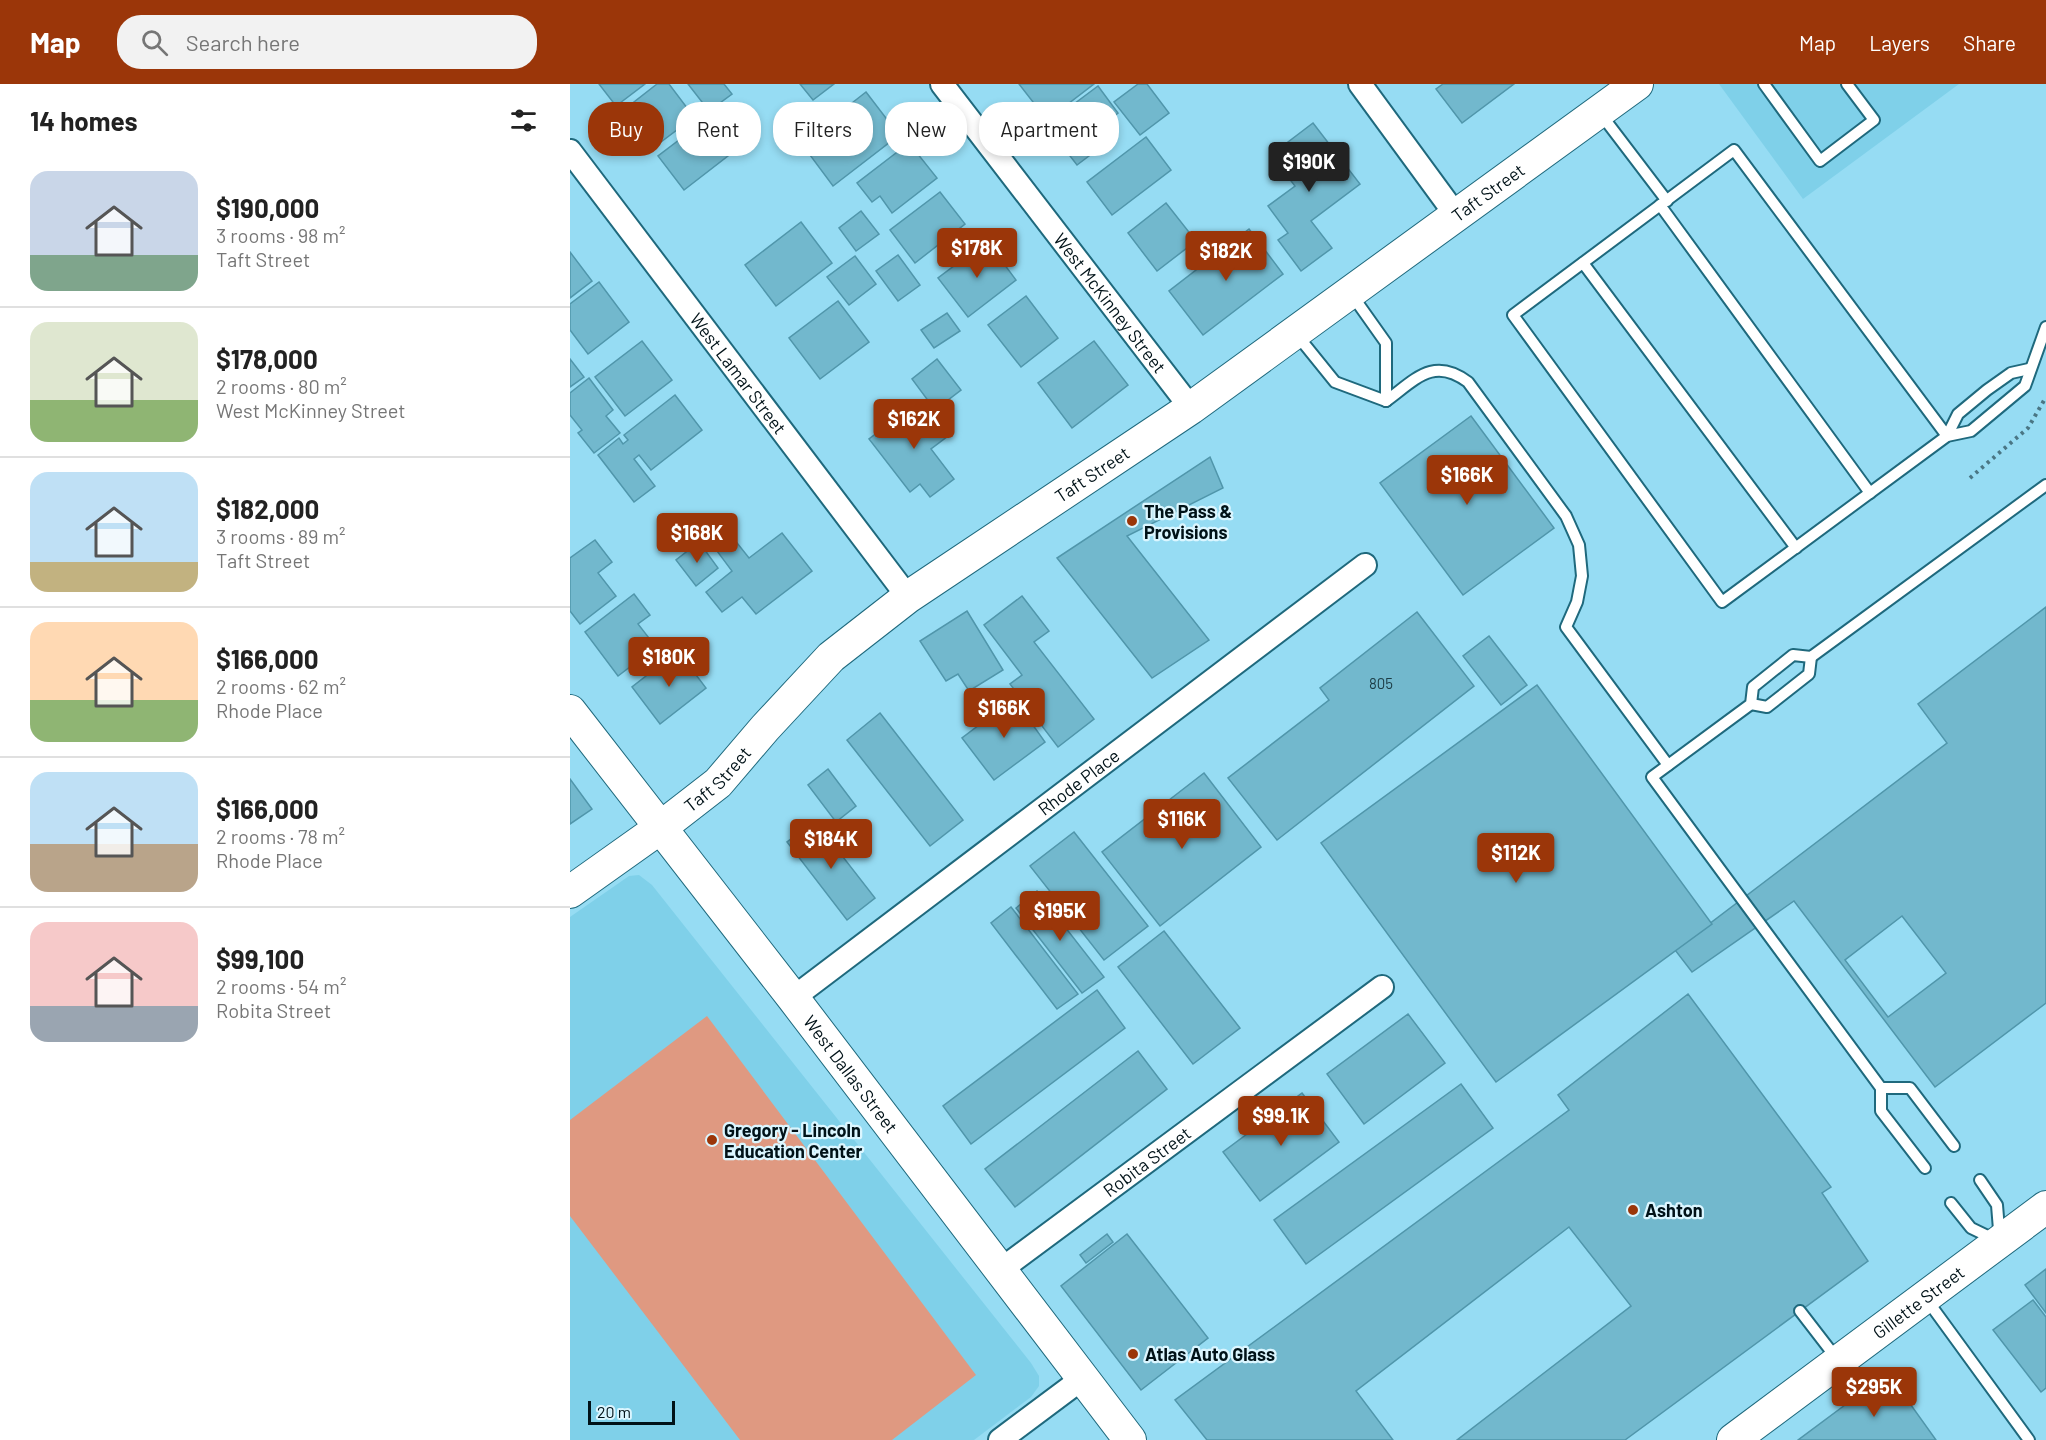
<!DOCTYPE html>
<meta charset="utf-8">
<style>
:root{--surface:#fff;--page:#f2f2f2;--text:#222;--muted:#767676;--line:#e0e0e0;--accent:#9b3609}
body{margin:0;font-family:Barlow,sans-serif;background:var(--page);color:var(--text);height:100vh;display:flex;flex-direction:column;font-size:22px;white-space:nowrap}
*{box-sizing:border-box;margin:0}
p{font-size:20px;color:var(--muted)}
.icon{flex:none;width:33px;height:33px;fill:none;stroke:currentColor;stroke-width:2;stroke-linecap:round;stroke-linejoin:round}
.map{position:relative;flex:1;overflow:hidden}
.panel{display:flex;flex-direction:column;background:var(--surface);width:570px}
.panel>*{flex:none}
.guide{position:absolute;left:18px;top:18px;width:570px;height:54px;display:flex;gap:12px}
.scale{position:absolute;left:18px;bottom:15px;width:87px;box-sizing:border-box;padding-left:6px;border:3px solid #001218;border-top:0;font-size:16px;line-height:21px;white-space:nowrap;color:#001218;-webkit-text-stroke:4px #dbf6ff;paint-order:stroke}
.price{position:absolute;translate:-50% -51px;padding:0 14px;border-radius:6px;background:var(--accent);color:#fff;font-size:20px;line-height:39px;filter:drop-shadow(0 2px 3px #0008)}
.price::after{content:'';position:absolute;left:50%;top:36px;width:18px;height:14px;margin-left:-9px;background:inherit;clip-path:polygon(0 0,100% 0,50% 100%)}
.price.on{background:#222;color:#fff}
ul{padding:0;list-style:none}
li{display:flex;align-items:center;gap:18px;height:150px;padding:0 30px}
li+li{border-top:2px solid var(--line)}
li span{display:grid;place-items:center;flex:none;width:168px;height:120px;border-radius:18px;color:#555}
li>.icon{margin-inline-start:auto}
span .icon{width:72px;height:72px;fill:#fffc;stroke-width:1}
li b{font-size:26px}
h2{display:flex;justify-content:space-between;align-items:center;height:72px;padding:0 30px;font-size:26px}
.chip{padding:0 21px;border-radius:24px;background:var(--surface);box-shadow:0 3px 9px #0003;font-size:21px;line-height:54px}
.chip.on{background:var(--accent);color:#fff}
header{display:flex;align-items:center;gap:36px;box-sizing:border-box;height:84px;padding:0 30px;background:var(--accent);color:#fff}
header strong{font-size:28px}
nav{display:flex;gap:33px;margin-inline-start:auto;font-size:21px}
.search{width:420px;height:54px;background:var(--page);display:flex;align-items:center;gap:15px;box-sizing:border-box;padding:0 21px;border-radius:24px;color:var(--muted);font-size:22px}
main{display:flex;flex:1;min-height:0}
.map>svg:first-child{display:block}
.built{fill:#7fd0e9}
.pitch{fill:#df9981}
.building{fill:#72b8cd;stroke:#5096ab;stroke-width:1.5;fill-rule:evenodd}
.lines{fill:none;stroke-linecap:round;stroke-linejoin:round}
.lane-casing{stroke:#1f697d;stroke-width:14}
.street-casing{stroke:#1f697d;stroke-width:26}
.secondary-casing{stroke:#1f697d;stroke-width:34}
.path{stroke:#4a7684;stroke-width:4;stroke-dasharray:3 4.5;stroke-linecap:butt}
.lane{stroke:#fff;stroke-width:10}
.street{stroke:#fff;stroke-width:22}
.secondary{stroke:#fff;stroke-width:32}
.poi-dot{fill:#9b3609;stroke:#dbf6ff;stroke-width:2}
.labels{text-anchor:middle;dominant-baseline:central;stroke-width:4.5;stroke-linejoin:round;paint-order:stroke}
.number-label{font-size:15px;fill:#1c3c45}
.street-label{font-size:18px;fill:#001218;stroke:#dbf6ff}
.poi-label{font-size:18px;font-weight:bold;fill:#001218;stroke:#dbf6ff;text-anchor:start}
</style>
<header>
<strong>Map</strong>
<div class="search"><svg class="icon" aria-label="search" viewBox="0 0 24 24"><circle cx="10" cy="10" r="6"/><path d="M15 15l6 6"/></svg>Search here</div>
<nav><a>Map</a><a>Layers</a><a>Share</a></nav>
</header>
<main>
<section class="panel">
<h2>14 homes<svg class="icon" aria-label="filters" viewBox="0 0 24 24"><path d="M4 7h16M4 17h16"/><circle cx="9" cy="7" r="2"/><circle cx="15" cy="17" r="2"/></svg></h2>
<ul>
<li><span style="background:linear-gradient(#c9d6e8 70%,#7fa58c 0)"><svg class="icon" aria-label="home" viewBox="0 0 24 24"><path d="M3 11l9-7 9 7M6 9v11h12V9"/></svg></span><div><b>$190,000</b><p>3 rooms · 98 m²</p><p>Taft Street</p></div></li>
<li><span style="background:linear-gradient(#dfe7d0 65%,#8fb573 0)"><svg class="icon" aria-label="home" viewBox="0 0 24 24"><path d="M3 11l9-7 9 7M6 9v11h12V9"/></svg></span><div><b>$178,000</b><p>2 rooms · 80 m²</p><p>West McKinney Street</p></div></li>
<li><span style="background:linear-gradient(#bfe0f5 75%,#c2b280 0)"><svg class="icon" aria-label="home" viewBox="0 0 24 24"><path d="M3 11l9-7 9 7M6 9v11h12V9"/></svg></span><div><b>$182,000</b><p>3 rooms · 89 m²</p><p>Taft Street</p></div></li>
<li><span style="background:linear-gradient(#ffd9b3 65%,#8fb573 0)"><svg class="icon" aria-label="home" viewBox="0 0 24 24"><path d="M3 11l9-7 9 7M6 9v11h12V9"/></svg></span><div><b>$166,000</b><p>2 rooms · 62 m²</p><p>Rhode Place</p></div></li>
<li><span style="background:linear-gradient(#bfe0f5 60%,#b9a48a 0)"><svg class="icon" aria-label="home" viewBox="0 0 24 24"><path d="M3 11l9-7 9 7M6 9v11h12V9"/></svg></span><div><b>$166,000</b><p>2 rooms · 78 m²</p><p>Rhode Place</p></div></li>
<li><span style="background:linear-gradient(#f6c9c9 70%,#9aa5b1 0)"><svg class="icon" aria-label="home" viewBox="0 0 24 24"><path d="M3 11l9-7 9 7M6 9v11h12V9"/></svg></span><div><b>$99,100</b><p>2 rooms · 54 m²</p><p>Robita Street</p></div></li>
</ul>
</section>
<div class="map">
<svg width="1476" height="1356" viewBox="0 0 1476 1356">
<rect width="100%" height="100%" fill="#96dcf3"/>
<g class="built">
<path d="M1149,0H1389L1233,115Z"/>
<path d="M69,791L82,801L461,1279L469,1292V1302L461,1313L404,1356H0V833L59,792Z"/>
</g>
<path class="pitch" d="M137,932L406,1291L322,1356H170L0,1132V1036Z"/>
<g class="building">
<path d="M29,0H75L46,22Z"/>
<path d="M87,0H99L124,33L79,67L50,29Z"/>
<path d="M118,0H154L162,10L139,27Z"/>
<path d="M230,0H264L243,16Z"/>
<path d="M449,0H524L477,36Z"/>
<path d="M568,0H577L599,29L570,51L544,18Z"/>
<path d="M873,0H944L892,39L866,5Z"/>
<path d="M528,2L548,29L526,46L536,59L507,81L476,41Z"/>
<path d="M296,8L329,51L263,102L231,59Z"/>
<path d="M138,34L163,68L114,106L88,72Z"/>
<path d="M743,39L790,100L741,137L762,164L731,187L708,156L718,149L698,122L725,102L701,71Z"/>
<path d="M576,53L601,86L542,131L517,98Z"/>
<path d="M339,59L367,94L322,129L310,112L302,118L287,99Z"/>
<path d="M370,108L395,140L345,179L320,146Z"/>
<path d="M596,119L626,157L587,187L558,149Z"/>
<path d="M291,127L309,150L286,167L269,144Z"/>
<path d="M231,138L262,179L206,222L175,181Z"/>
<path d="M679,145L713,190L633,251L599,207Z"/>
<path d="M417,157L446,196L398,233L368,194Z"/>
<path d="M0,168L22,197L0,214Z"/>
<path d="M328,171L350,201L328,217L306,187Z"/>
<path d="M285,172L306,200L279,221L257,193Z"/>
<path d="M29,198L59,238L18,270L0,246V220Z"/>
<path d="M456,212L488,254L451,283L418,241Z"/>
<path d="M268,217L299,258L250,295L219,254Z"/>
<path d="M377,229L390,247L364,264L351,246Z"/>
<path d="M72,257L102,296L55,332L25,293Z"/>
<path d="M524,257L558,301L502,344L468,299Z"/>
<path d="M0,275L14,293L0,303Z"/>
<path d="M367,275L391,306L365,326L342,295Z"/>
<path d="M19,294L43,326L36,332L50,349L24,369L8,349L12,346L0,331V309Z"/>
<path d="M105,311L132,346L81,386L69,371L64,375L85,402L64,418L28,371L49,354L53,360L58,356L54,351Z"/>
<path d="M352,319L378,352L361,365L384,395L360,413L350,400L340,408L299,355L333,329L335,332Z"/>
<path d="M901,332L984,444L893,511L810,399Z"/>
<path d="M640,373L653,404L557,452L639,556L582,594L487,474Z"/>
<path d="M212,449L242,487L186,530L172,513L152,528L136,508L162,487L144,463L160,450L179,474Z"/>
<path d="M25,456L42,478L28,489L46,512L10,540L0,527V474Z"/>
<path d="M129,458L148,484L126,502L106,476Z"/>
<path d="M64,510L80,531L68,540L86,563L48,592L15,548Z"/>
<path d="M452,512L479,547L464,558L524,635L488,663L440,600L452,591L414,541Z"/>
<path d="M1476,523V919L1365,1003L1224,817L1122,888L1105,866L1377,659L1348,620ZM1332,832L1376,889L1318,933L1275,876Z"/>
<path d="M397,527L433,586L399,607L388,590L376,597L350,557Z"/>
<path d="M847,528L904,602L707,756L658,694L759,616L750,604Z"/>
<path d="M919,552L957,601L931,621L893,572Z"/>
<path d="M108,567L136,604L90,640L62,603Z"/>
<path d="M967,601L1142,840L926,998L751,759Z"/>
<path d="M446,613L462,635L460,637L475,658L424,696L392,654Z"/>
<path d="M310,629L393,736L360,762L277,656Z"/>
<path d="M258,685L286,722L266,738L238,701Z"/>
<path d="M634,689L691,763L590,842L532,768Z"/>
<path d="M0,695L22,725L0,740Z"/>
<path d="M245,737L305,814L277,836L217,758Z"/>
<path d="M504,748L578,842L534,876L460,782Z"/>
<path d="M467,807L534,893L512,909L446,824Z"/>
<path d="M441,823L508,910L487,925L421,839Z"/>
<path d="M594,847L670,944L623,980L548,883Z"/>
<path d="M527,906L555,944L401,1060L373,1022Z"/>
<path d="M1118,910L1261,1103L1252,1109L1298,1177L1055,1356H887L1061,1222L999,1143L786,1307L823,1356H637L605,1316L999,1026L988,1011Z"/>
<path d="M838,930L875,979L794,1040L757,990Z"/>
<path d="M568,967L597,1005L445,1123L415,1085Z"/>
<path d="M891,1000L923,1044L736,1180L704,1136Z"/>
<path d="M732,1009L769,1058L690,1117L653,1068Z"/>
<path d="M537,1150L543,1158L516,1179L510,1171Z"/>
<path d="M557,1150L638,1254L571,1306L491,1202Z"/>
<path d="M1476,1185V1229L1455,1201Z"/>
<path d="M1463,1216L1476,1233V1304L1471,1308L1423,1246Z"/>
<path d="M1318,1289L1366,1356H1228Z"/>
</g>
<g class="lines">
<defs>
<g id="lane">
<path d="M1194,0L1250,77L1304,36L1277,0"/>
<path d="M1030,29L1097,117"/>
<path d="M1090,121L1300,409"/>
<path d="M1013,179L1226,464"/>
<path d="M782,211L816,259V317"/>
<path d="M727,251L765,298L816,317"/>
<path d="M816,317C845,296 863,272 898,298L996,432L1009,461L1012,492L1007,518L996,543L1098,681"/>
<path d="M1377,352L1164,66L943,231L1152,518L1377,352L1401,347L1455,302L1476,243"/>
<path d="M1377,352L1388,330L1417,306L1441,289L1459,285"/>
<path d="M1181,620L1197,623L1239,590L1241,573"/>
<path d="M1311,1004L1082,693L1181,620L1183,603L1223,571L1241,573L1476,401"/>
<path d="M1355,1084L1311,1027V1004H1340L1384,1062"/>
<path d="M1381,1119L1401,1144L1430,1158L1427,1121L1410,1096"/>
<path d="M1357,1216L1459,1356"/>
<path d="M1230,1227L1267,1275"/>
</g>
<g id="street">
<path id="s1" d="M372,0L621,324"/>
<path d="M790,0L886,131"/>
<path id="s2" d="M0,67L338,513"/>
<path id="s3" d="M223,914L795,481"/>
<path id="s4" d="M429,1187L812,903"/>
<path d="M430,1356L513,1294"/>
</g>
<g id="secondary">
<path id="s5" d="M0,627L223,914L560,1356"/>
<path id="s6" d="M0,808L90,744L148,699L195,644L261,573L338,513L621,324L1067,0"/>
<path id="s7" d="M1163,1356L1476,1123"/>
</g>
</defs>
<use href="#lane" class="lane-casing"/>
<use href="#street" class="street-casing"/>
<use href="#secondary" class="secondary-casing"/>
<path class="path" d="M1400,394L1458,344L1476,313"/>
<use href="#lane" class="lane"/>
<use href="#street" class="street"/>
<use href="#secondary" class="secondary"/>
</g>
<g class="poi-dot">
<circle cx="562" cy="437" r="6"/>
<circle cx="142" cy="1056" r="6"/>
<circle cx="1063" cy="1126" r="6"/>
<circle cx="563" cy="1270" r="6"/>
</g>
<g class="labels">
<g class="number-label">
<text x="811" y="599">805</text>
</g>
<g class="street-label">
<text stroke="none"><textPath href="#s6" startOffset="1158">Taft Street</textPath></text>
<text stroke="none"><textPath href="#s1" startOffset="276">West McKinney Street</textPath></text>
<text stroke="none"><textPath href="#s2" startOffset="279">West Lamar Street</textPath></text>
<text stroke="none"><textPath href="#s6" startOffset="672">Taft Street</textPath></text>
<text stroke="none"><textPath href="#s6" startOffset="186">Taft Street</textPath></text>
<text stroke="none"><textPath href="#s3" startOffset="358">Rhode Place</textPath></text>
<text stroke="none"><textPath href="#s5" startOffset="459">West Dallas Street</textPath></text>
<text stroke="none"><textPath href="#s4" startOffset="184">Robita Street</textPath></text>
<text stroke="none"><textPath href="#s7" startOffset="231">Gillette Street</textPath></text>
</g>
<g class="poi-label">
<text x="574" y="427">The Pass &amp;<tspan x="574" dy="21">Provisions</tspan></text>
<text x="154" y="1046">Gregory - Lincoln<tspan x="154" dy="21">Education Center</tspan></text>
<text x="1075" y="1126">Ashton</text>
<text x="575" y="1270">Atlas Auto Glass</text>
</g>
</g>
</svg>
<div class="scale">20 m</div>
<b class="price on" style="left:739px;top:109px">$190K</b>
<b class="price" style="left:407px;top:195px">$178K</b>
<b class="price" style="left:656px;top:198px">$182K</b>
<b class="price" style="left:344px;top:366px">$162K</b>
<b class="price" style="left:897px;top:422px">$166K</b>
<b class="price" style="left:127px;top:480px">$168K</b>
<b class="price" style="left:99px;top:604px">$180K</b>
<b class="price" style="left:434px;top:655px">$166K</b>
<b class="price" style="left:612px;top:766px">$116K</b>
<b class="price" style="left:261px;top:786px">$184K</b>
<b class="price" style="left:946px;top:800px">$112K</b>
<b class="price" style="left:490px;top:858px">$195K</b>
<b class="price" style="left:711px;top:1063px">$99.1K</b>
<b class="price" style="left:1304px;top:1334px">$295K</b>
<div class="guide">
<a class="chip on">Buy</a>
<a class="chip">Rent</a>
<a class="chip">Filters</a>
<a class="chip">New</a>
<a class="chip">Apartment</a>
</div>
</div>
</main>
